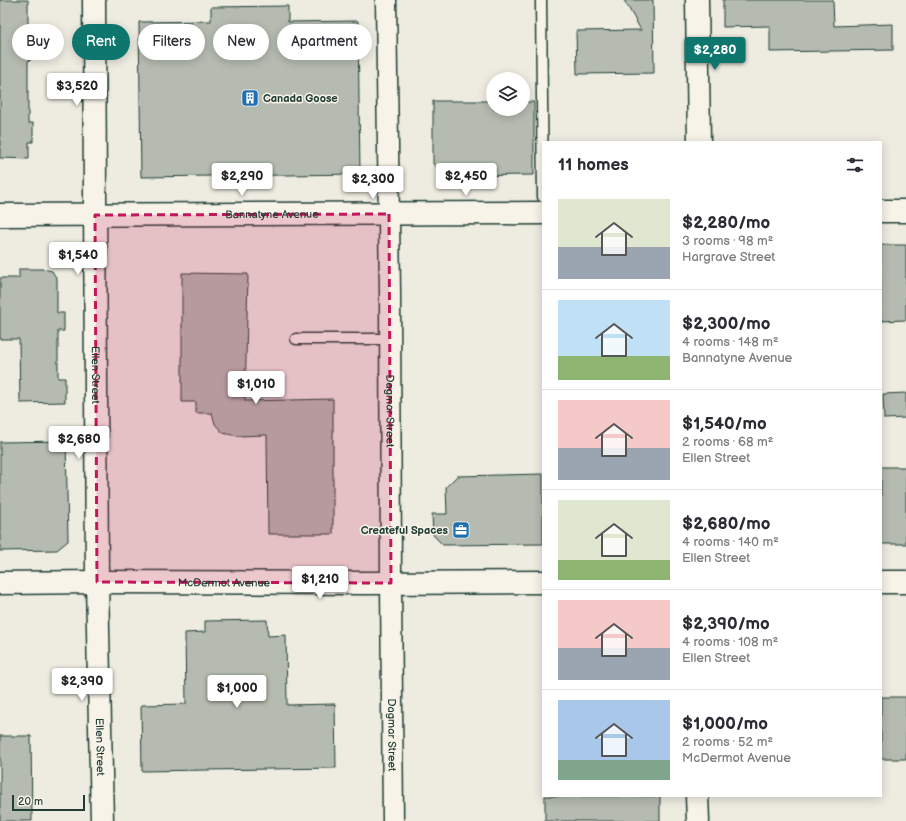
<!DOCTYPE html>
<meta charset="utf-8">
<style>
:root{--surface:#fff;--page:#f2f2f3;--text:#2b2b33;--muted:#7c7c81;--line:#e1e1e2;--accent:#0f766e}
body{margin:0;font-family:"Balsamiq Sans",sans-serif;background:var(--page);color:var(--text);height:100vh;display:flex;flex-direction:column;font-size:15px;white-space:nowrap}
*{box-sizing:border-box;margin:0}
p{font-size:13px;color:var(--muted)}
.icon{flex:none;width:22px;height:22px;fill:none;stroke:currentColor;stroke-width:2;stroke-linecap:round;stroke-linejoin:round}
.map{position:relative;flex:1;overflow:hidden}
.panel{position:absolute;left:542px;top:141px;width:340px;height:656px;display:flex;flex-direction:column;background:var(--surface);border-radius:0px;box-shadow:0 2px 10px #0003}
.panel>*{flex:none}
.guide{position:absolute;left:12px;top:24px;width:380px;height:36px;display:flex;gap:8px}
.controls{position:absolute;left:486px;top:72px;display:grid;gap:8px}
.controls a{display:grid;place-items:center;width:44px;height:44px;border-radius:50%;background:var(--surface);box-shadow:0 2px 10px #0003;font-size:20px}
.scale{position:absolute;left:12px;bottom:10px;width:73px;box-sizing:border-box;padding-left:4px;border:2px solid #1f3d34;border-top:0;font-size:11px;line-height:14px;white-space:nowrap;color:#1f3d34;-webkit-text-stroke:3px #f7f3e8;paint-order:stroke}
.price{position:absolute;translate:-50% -34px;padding:0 9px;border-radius:4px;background:#fff;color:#222;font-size:13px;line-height:26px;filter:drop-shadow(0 1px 2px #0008)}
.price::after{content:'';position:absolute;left:50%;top:24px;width:12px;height:9px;margin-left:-6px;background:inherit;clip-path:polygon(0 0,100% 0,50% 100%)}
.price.active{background:var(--accent);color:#fff}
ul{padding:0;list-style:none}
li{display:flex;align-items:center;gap:12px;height:100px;padding:0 16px}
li+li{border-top:1px solid var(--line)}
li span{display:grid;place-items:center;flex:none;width:112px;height:80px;border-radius:0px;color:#555}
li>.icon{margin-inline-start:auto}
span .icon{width:48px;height:48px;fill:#fffc;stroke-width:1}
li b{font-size:17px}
h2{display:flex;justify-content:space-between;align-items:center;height:48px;padding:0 16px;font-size:17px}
.pill{padding:0 14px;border-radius:18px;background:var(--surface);box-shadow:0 2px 10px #0003;font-size:14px;line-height:36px}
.pill.active{background:var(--accent);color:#fff}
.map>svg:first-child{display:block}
.building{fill:#b5bbb0;stroke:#1f3d34}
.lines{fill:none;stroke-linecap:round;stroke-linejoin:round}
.service-casing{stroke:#1f3d34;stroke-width:13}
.minor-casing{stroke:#1f3d34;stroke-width:23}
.tertiary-casing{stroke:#1f3d34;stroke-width:25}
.service{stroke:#f7f3e8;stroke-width:10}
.minor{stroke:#f7f3e8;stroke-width:20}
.tertiary{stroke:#f7f3e8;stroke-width:22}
.marked{fill:#c2185b;fill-opacity:0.2;stroke:#c2185b;stroke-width:3;stroke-dasharray:8 5;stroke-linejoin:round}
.labels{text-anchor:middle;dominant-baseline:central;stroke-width:3;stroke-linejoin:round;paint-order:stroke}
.poi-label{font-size:11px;font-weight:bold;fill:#1f3d34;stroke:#f7f3e8;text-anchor:start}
.street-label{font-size:11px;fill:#1f3d34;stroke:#f7f3e8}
</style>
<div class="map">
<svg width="906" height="821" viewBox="0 0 906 821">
<rect width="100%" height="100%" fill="#eeece1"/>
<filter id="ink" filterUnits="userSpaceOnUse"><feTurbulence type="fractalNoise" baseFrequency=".025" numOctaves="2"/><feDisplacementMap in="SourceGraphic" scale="8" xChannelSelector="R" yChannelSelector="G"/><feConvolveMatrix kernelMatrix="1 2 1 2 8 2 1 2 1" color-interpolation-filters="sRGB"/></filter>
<g filter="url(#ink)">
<g class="building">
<path d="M0,0H28V26L31,27V60L28,61V123H33V142H29V159L0,158Z"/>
<path d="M624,0H653L654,73L577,74L576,31L641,30Z"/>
<path d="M723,0H833L834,26L893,24V50L770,52V26L723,27Z"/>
<path d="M288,6V22L358,21L360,174L141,177L139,22L211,21V7Z"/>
<path d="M433,101H493V109H523V102H534V175L446,176L433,164Z"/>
<path d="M881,245H906V320L881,321Z"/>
<path d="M19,269H43L52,271L57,279V313H64V331H58V378H65V402L20,403L19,339H0V278H19Z"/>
<path d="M182,273L248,274L245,401L333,399V534H268L267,435L237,436L223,433L215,424L212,413H196V402H182Z"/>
<path d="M906,393V418L884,419L883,394Z"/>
<path d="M66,441L68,541L57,550L0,551V442Z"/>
<rect x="881" y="467" width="25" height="77"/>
<path d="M543,474V544L443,545L433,535L432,514H447L446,487L457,476Z"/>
<path d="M267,620L268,636L286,635L287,705L335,704L336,768L142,771L141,705L186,704L185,633L205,632V621Z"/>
<rect x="881" y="697" width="25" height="62"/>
<path d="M0,736H31L32,821H0Z"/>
<rect x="545" y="796" width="115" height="25"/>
</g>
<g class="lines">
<defs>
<g id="service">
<path d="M541,0L543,197"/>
<path d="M296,339H390"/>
</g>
<g id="minor">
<path id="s1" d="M386,0L390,292L391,583L393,821"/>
</g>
<g id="tertiary">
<path id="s2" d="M94,0L97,582L102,821"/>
<path d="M697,0L699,142"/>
<path d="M881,211H906"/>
<path id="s3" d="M0,215L543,213"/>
<path d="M881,582H906"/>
<path id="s4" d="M0,583L97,582L366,583L543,582"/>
<path d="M697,796L698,821"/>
</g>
</defs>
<use href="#service" class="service-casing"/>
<use href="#minor" class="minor-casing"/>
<use href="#tertiary" class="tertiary-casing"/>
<use href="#service" class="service"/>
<use href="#minor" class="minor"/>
<use href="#tertiary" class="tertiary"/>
</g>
</g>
<path class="marked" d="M389,214L391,583L97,582L95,215Z"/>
<defs>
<symbol id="building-square" viewBox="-11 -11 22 22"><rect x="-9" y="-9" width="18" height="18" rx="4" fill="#1f6fb2" stroke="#f7f3e8"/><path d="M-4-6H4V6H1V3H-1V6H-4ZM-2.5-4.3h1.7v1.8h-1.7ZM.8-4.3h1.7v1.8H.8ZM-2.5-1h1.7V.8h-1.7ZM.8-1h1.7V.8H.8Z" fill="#fff"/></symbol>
<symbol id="office-square" viewBox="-11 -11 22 22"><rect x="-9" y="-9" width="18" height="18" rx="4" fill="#1f6fb2" stroke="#f7f3e8"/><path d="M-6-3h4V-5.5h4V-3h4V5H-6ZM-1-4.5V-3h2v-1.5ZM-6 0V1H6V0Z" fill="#fff"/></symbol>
</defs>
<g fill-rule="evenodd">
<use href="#building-square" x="240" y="88" width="20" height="20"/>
<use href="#office-square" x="451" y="520" width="20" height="20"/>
</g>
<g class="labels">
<g class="poi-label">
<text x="263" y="98">Canada Goose</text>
<text x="448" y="530" text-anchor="end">Createful Spaces</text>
</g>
<g class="street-label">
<text stroke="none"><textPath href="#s3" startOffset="272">Bannatyne Avenue</textPath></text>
<text stroke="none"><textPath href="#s2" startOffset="375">Ellen Street</textPath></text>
<text stroke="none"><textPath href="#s1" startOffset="411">Dagmar Street</textPath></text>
<text stroke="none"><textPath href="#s4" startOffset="224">McDermot Avenue</textPath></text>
<text stroke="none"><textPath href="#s1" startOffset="735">Dagmar Street</textPath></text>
<text stroke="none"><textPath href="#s2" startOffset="747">Ellen Street</textPath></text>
</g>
</g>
</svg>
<div class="controls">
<a><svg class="icon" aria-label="layers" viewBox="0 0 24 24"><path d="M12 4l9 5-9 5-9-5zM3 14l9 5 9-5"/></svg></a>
</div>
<div class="scale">20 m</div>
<b class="price active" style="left:715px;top:71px">$2,280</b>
<b class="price" style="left:77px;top:107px">$3,520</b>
<b class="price" style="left:242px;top:197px">$2,290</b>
<b class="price" style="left:466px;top:197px">$2,450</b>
<b class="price" style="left:373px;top:200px">$2,300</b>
<b class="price" style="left:78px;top:276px">$1,540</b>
<b class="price" style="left:256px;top:405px">$1,010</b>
<b class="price" style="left:79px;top:460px">$2,680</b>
<b class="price" style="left:320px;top:600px">$1,210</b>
<b class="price" style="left:82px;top:702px">$2,390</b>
<b class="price" style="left:237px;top:709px">$1,000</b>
<div class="guide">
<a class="pill">Buy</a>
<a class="pill active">Rent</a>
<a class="pill">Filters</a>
<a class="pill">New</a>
<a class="pill">Apartment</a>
</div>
<section class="panel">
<h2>11 homes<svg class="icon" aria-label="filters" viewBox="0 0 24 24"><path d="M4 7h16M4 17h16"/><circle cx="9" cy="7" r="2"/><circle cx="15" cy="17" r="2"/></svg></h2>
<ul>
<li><span style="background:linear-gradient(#dfe7d0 60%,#9aa5b1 0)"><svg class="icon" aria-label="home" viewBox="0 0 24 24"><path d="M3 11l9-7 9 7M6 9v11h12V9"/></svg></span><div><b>$2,280/mo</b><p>3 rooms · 98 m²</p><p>Hargrave Street</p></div></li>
<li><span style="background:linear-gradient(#bfe0f5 70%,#8fb573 0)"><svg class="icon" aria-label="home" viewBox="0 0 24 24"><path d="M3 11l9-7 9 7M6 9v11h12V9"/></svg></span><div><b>$2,300/mo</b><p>4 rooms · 148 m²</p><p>Bannatyne Avenue</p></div></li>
<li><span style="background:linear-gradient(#f6c9c9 60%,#9aa5b1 0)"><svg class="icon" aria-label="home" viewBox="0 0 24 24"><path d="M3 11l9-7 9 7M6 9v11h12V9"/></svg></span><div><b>$1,540/mo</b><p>2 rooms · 68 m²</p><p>Ellen Street</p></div></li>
<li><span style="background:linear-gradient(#dfe7d0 75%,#8fb573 0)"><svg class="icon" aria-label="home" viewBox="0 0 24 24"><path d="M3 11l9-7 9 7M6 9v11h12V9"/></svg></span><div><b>$2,680/mo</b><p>4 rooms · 140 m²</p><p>Ellen Street</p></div></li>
<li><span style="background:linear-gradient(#f6c9c9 60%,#9aa5b1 0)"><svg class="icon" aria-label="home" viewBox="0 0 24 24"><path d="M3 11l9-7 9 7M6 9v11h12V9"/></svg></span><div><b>$2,390/mo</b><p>4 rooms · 108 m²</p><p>Ellen Street</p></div></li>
<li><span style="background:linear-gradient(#a9c7e8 75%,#7fa58c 0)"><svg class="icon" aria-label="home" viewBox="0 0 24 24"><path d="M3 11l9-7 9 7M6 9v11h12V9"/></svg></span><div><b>$1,000/mo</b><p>2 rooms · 52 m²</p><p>McDermot Avenue</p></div></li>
</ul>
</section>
</div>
